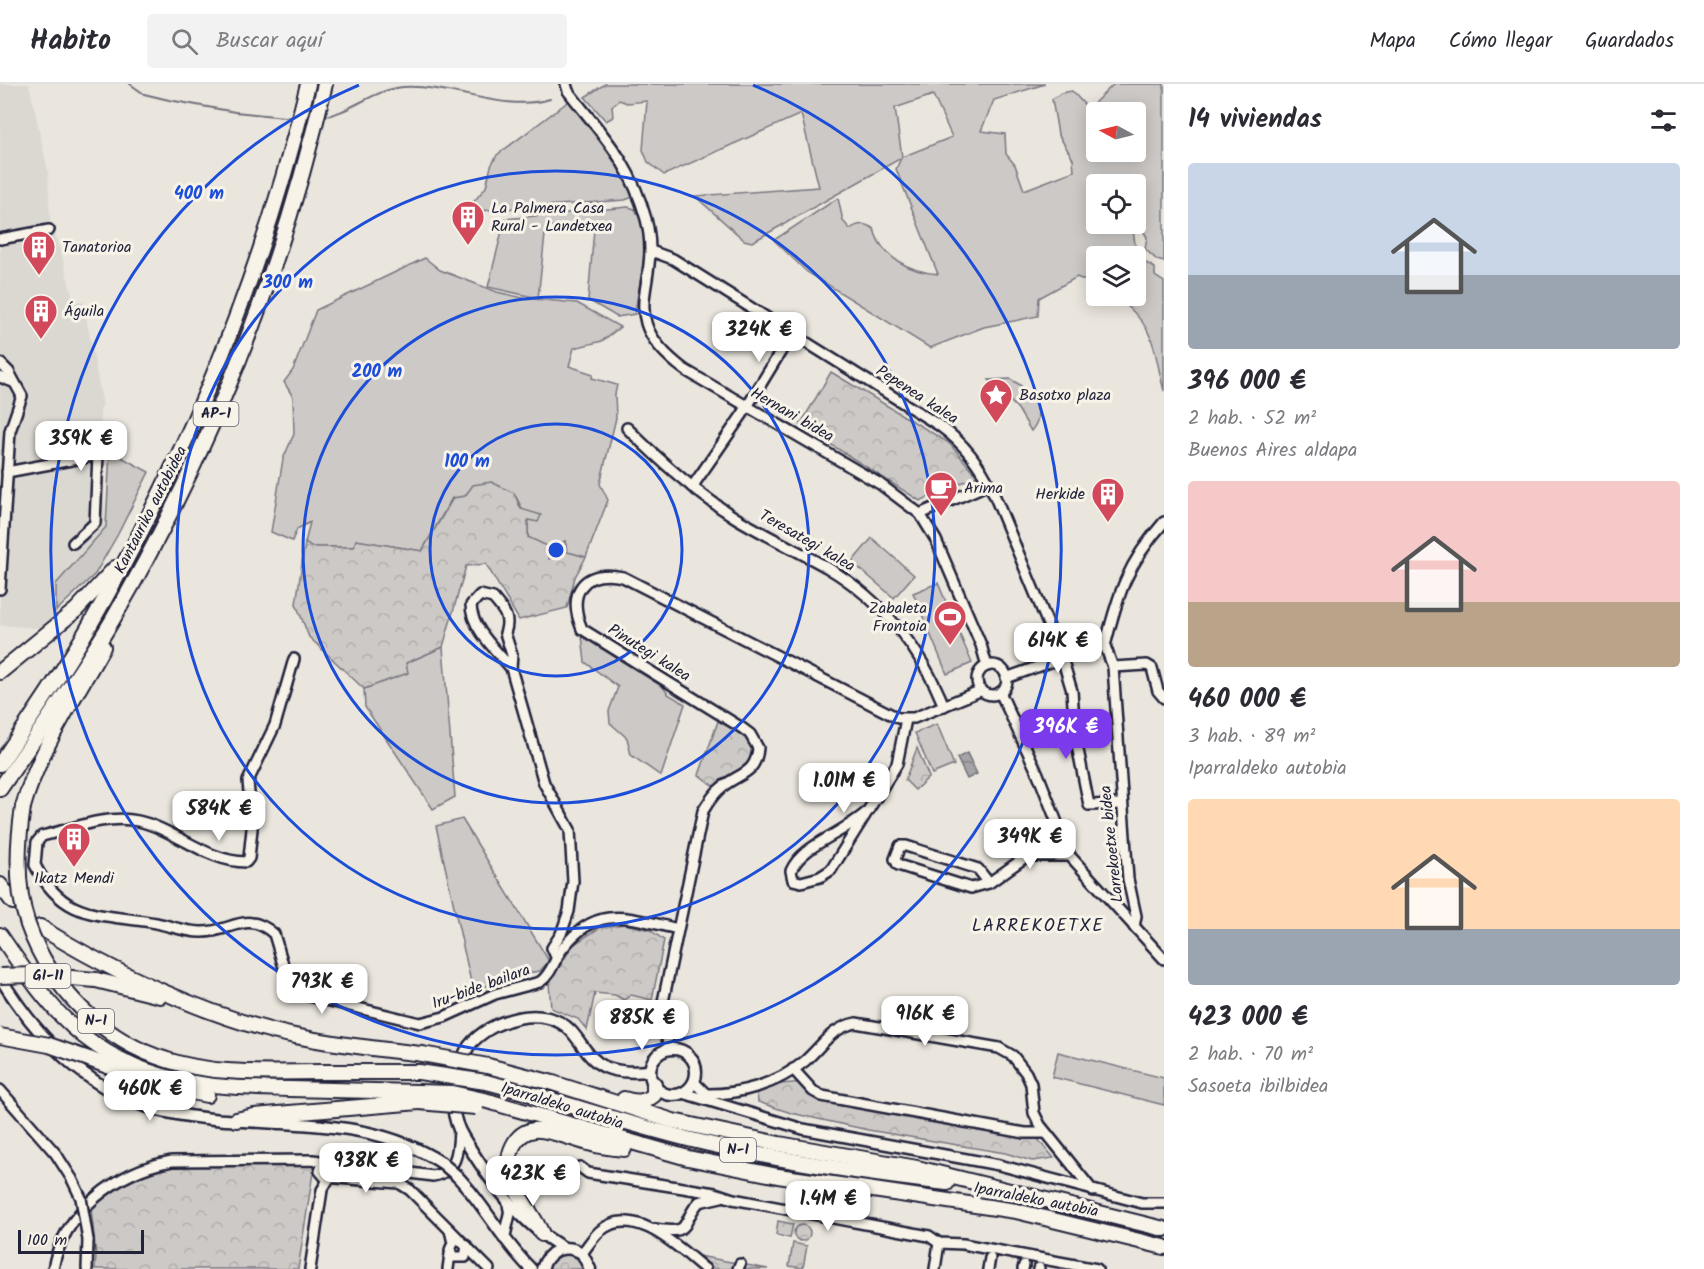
<!DOCTYPE html>
<html lang="es">
<meta charset="utf-8">
<style>
:root{--surface:#fff;--page:#f2f2f3;--text:#2b2b33;--muted:#7c7c81;--line:#e1e1e2;--accent:#7c3aed}
body{margin:0;font-family:Kalam,sans-serif;background:var(--page);color:var(--text);height:100vh;display:flex;flex-direction:column;font-size:22px;white-space:nowrap}
*{box-sizing:border-box;margin:0}
p{font-size:20px;color:var(--muted)}
.icon{flex:none;width:33px;height:33px;fill:none;stroke:currentColor;stroke-width:2;stroke-linecap:round;stroke-linejoin:round}
.map{position:relative;flex:1;overflow:hidden}
.panel{display:flex;flex-direction:column;background:var(--surface);width:540px}
.panel>*{flex:none}
.needle{width:39px;rotate:277deg}
.tools{position:absolute;left:1086px;top:18px;display:grid;gap:12px}
.tools a{display:grid;place-items:center;width:60px;height:60px;border-radius:6px;background:var(--surface);box-shadow:0 3px 15px #0003;font-size:30px}
.scale{position:absolute;left:18px;bottom:15px;width:126px;box-sizing:border-box;padding-left:6px;border:3px solid #22223b;border-top:0;font-size:16px;line-height:21px;white-space:nowrap;color:#22223b;-webkit-text-stroke:4px #f7f3e8;paint-order:stroke}
.price{position:absolute;translate:-50% -51px;padding:0 14px;border-radius:12px;background:#fff;color:#222;font-size:20px;line-height:39px;filter:drop-shadow(0 2px 3px #0008)}
.price::after{content:'';position:absolute;left:50%;top:36px;width:18px;height:14px;margin-left:-9px;background:inherit;clip-path:polygon(0 0,100% 0,50% 100%)}
.price.active{background:var(--accent);color:#fff}
ul{padding:0;list-style:none}
li{display:grid;align-content:center;gap:12px;height:318px;padding:0 24px}
li span{display:grid;place-items:center;height:186px;border-radius:6px;color:#555}
li>.icon{margin-inline-start:auto}
span .icon{width:108px;height:108px;fill:#fffc;stroke-width:1}
li b{font-size:26px}
h2{display:flex;justify-content:space-between;align-items:center;height:72px;padding:0 24px;font-size:26px}
header{display:flex;align-items:center;gap:36px;box-sizing:border-box;height:84px;padding:0 30px;background:var(--surface);border-bottom:2px solid var(--line)}
header strong{font-size:28px}
nav{display:flex;gap:33px;margin-inline-start:auto;font-size:21px}
.search{width:420px;height:54px;background:var(--page);display:flex;align-items:center;gap:15px;box-sizing:border-box;padding:0 21px;border-radius:6px;color:var(--muted);font-size:22px}
main{display:flex;flex:1;min-height:0}
.map>svg:first-child{display:block}
.built{fill:#dbd8d2}
.green{fill:#cdc9c6;stroke:#787680;stroke-width:1.5;fill-rule:evenodd}
.forest{fill:url(#forest-crowns);stroke:#787680;stroke-width:1.5}
.water{fill:url(#water-waves);stroke:#716f7b;stroke-width:1.5}
.lines{fill:none;stroke-linecap:round;stroke-linejoin:round}
.stream{stroke:#716f7b;stroke-width:2}
.minor-casing{stroke:#22223b;stroke-width:14}
.major-casing{stroke:#22223b;stroke-width:15}
.highway-casing{stroke:#22223b;stroke-width:18}
.minor{stroke:#f7f3e8;stroke-width:9}
.major{stroke:#f7f3e8;stroke-width:10}
.highway{stroke:#f7f3e8;stroke-width:14}
.minor-bridge-casing{stroke:#22223b;stroke-width:14;stroke-linecap:butt}
.major-bridge-casing{stroke:#22223b;stroke-width:15;stroke-linecap:butt}
.highway-bridge-casing{stroke:#22223b;stroke-width:18;stroke-linecap:butt}
.minor-bridge{stroke:#f7f3e8;stroke-width:9}
.major-bridge{stroke:#f7f3e8;stroke-width:10}
.highway-bridge{stroke:#f7f3e8;stroke-width:14}
.ring{fill:none;stroke:#1d4ed8;stroke-width:3}
.labels{text-anchor:middle;dominant-baseline:central;stroke-width:6;stroke-linejoin:round;paint-order:stroke}
.shield{fill:#f7f3e8;stroke:#62616f;stroke-width:1.5}
.shield-label{font-size:15px;font-weight:bold;fill:#22223b}
.poi-label{font-size:16px;fill:#22223b;stroke:#f7f3e8;text-anchor:start}
.street-label{font-size:16px;fill:#22223b;stroke:#f7f3e8}
.neighbourhood-label{font-size:18px;letter-spacing:1.5px;fill:#22223b;stroke:#f7f3e8}
.centre{fill:#1d4ed8;stroke:#f7f3e8;stroke-width:3}
.ring-label{font-size:18px;text-anchor:middle;font-weight:bold;fill:#1d4ed8;stroke:#f7f3e8;stroke-width:6;stroke-linejoin:round;paint-order:stroke}
</style>
<header>
<strong>Habito</strong>
<div class="search"><svg class="icon" aria-label="search" viewBox="0 0 24 24"><circle cx="10" cy="10" r="6"/><path d="M15 15l6 6"/></svg>Buscar aquí</div>
<nav><a>Mapa</a><a>Cómo llegar</a><a>Guardados</a></nav>
</header>
<main>
<div class="map">
<svg width="1164" height="1185" viewBox="0 0 1164 1185">
<defs>
<pattern id="forest-crowns" width="20" height="18" patternUnits="userSpaceOnUse" patternTransform="scale(1.5)"><rect width="20" height="18" fill="#cdc9c6"/><path d="M2 6a3 3 0 1 1 6 0M12 15a3 3 0 1 1 6 0" fill="none" stroke="#b0acab"/></pattern>
<pattern id="water-waves" width="16" height="10" patternUnits="userSpaceOnUse" patternTransform="scale(1.5)"><rect width="16" height="10" fill="#a6a3a6"/><path d="M0 5q4-4 8 0t8 0" fill="none" stroke="#878488"/></pattern>
</defs>
<rect width="100%" height="100%" fill="#eae6de"/>
<filter id="ink" filterUnits="userSpaceOnUse"><feTurbulence type="fractalNoise" baseFrequency=".0167" numOctaves="2"/><feDisplacementMap in="SourceGraphic" scale="12" xChannelSelector="R" yChannelSelector="G"/><feConvolveMatrix kernelMatrix="1 2 1 2 8 2 1 2 1" color-interpolation-filters="sRGB"/></filter>
<g filter="url(#ink)">
<path class="built" d="M0,0H29L48,87L50,138L58,157L74,218L83,217L103,321L100,325L106,443L56,500V527L48,539L39,544L0,541Z"/>
<g class="green">
<path d="M605,0H1045L994,16L981,47L1005,50L1006,70L1015,81L1024,106L1074,87L1073,75L1058,50L1052,15L1061,9L1072,7L1094,31L1095,18L1114,0H1164V178L1157,176L1145,165L1147,153L1140,142L1133,146L1137,174L1155,184V192L1164,198V307C1152,261 1157,243 1115,212H1136V172H1096V196L1092,200L1077,193L1039,214L1038,232L984,243L930,264L807,188L774,156L838,114L843,137L850,145C858,139 866,139 874,145C881,173 910,188 938,190L896,85L901,74L761,153L752,158L744,156L695,112L819,103L801,30L664,91L648,78L643,66L647,17L627,19L619,16L612,22L613,33L606,37L585,13ZM933,11L952,53L902,73L895,24ZM1096,28H1136V68H1096ZM1096,100H1136V140H1096Z"/>
<path d="M569,17L614,68L633,113L625,116L465,128L486,103L491,82L497,71Z"/>
<path d="M628,123L635,125C655,156 638,196 635,230L617,233L588,216L594,145L546,142L538,214L488,203L505,135Z"/>
<path d="M425,174L440,186L497,208L523,214L577,219L620,243L602,257L574,264L569,282L593,290L592,294L617,301L615,310L616,334L600,400L608,416L586,473L567,468L565,458L559,471L549,475L547,462L528,454V436L514,409L452,414L422,467L356,456L354,463H311L305,459L310,438L297,445L292,457L271,448L283,375L294,350L293,313L284,298L293,286L316,226Z"/>
<path d="M1010,295C1028,304 1049,327 1031,347L1018,325L989,296Z"/>
<path d="M110,367L149,388L118,450L95,490L56,527V500L106,443Z"/>
<path d="M872,454L914,491L894,514L852,478Z"/>
<path d="M938,499L972,579L947,590L913,509Z"/>
<path d="M582,552L663,603L668,610L685,620L661,692L631,671L627,654L610,639L609,627L618,603L585,578Z"/>
<path d="M443,563L455,713L433,725L365,623L364,605L407,589L406,579Z"/>
<path d="M937,640L954,681L932,690L915,649Z"/>
<path d="M462,735L549,877L540,887L515,891L473,907L436,742Z"/>
<path d="M1058,968L1164,994V1021L1052,993Z"/>
</g>
<g class="forest">
<path d="M831,288L949,359L977,392L920,417L800,341Z"/>
<path d="M491,398L514,409L521,425L541,431L538,438L528,436V453L547,462L549,475L559,471L558,461L565,457L567,468L586,473L575,493L567,524L519,536L486,480L466,482L443,563L406,579L408,589L364,605L309,553L296,520L305,459L311,463H354L356,456L422,467L453,414L465,412L473,401Z"/>
<path d="M718,637C771,664 759,676 716,704L699,691Z"/>
<path d="M917,664L929,693L915,706L905,696Z"/>
<path d="M624,840L650,846L664,856L652,916L631,911L624,916L615,911L595,909L587,946L578,935L551,924L549,899L573,861L599,844Z"/>
<path d="M804,998L812,1008L1035,1052L1054,1074L1032,1077L1005,1069L868,1046L791,1029L758,1018L757,1009L781,1000Z"/>
<path d="M168,1082H314L298,1185H95L96,1171L91,1124C116,1104 137,1090 168,1082Z"/>
<path d="M778,1137L793,1140L790,1154L776,1151Z"/>
<circle cx="802" cy="1149" r="8"/>
<path d="M793,1159L807,1162L803,1184L789,1182Z"/>
<path d="M566,1169L580,1176L584,1185H548L554,1174Z"/>
<path d="M699,1172L768,1185H715Z"/>
</g>
<path class="water" d="M967,669L977,690L967,695L957,674Z"/>
<g class="lines">
<g class="stream">
<path d="M130,0L144,10L169,16L235,28L295,34"/>
<path d="M321,33C351,29 372,6 403,3C452,0 503,29 550,15"/>
</g>
<defs>
<g id="minor">
<path d="M566,0L568,7C603,52 630,77 646,135C664,204 610,230 685,286L880,400L920,430L936,456L981,561L987,582"/>
<path d="M0,155L49,146"/>
<path d="M651,167L673,175L940,342C965,360 980,381 993,408L1062,574L1072,607L1075,651L1089,721L1122,720"/>
<path d="M0,279L9,288L22,312L10,347L0,505"/>
<path d="M0,293L13,298"/>
<path d="M627,344C660,377 696,409 736,434C766,452 798,467 828,484C882,516 921,565 944,622"/>
<path d="M7,388L98,371L95,439L73,459"/>
<path d="M692,403L742,331L792,249"/>
<path d="M920,430L989,400"/>
<path d="M480,511L493,514C503,526 511,533 505,549L512,571L511,584C497,567 471,544 471,521Z"/>
<path d="M1105,562L1113,583L1128,795L1136,832L1134,843"/>
<path d="M1105,562C1118,510 1127,480 1164,438"/>
<path d="M294,575L275,641L248,697L252,745L249,774L246,778C207,778 175,745 138,737C107,730 72,745 42,752L37,758L35,781C64,838 101,829 156,839C171,842 186,848 201,848C231,849 246,825 274,850L288,897L301,910L420,939L444,933L495,910L540,898C552,890 554,875 563,864C598,818 632,835 678,845"/>
<circle cx="992" cy="596" r="15"/>
<path d="M1113,583L1147,581L1152,584L1158,607L1164,614"/>
<path d="M511,584L544,699L570,746L573,797L569,827L561,850L552,864L557,875"/>
<path d="M1006,594L1076,569L1105,562"/>
<path d="M1000,608L1038,690L1070,772L1164,875"/>
<path d="M869,726C846,749 802,760 791,787L793,796L801,798L820,793L831,786L897,680L906,635"/>
<path d="M989,799L978,785L906,762H900L895,775L898,781L971,804L989,799L1027,772H1070"/>
<path d="M670,965L660,932L703,727C708,719 713,710 721,704C738,689 756,691 758,664L750,650L742,644L582,545C567,509 582,485 623,493L898,634H914L982,606"/>
<path d="M793,985L813,1007L822,1012L1025,1049H1045"/>
<path d="M694,998L708,1012"/>
<path d="M0,1006L56,1070L72,1095"/>
<path d="M683,1009L803,1045L999,1081L1142,1119H1164"/>
<path d="M704,1010C739,1011 778,1000 805,977C823,961 831,944 856,939L999,964L1013,972L1026,989L1031,1000L1034,1029L1040,1041L1093,1107"/>
<path d="M324,1078L320,1087L325,1093L399,1099L410,1106L489,1185"/>
<path d="M580,1083L588,1089L715,1109L733,1115L929,1152L939,1159L963,1160L1097,1185"/>
<path d="M655,1145C694,1151 680,1139 699,1118L721,1113"/>
<path d="M450,1146L453,1159L450,1166L453,1173H465L467,1162"/>
<path d="M582,1169C588,1162 593,1153 600,1147C634,1118 680,1165 705,1185"/>
<path d="M53,1185C63,1128 117,1087 172,1077L313,1076L433,1092C458,1087 458,1067 459,1046"/>
<path d="M87,1185L88,1156"/>
<path d="M310,1185L322,1106L330,1093"/>
<path d="M448,1185L450,1170"/>
<path d="M738,1185L740,1180"/>
<path d="M935,1185L939,1159"/>
<path d="M988,1185L990,1174"/>
<path d="M1023,1185L1024,1181"/>
<path d="M1038,1185L1039,1184"/>
</g>
<g id="major">
<path d="M0,893C35,951 85,1004 151,1024C192,1036 239,1037 282,1039C340,1042 392,1047 442,1079"/>
<circle cx="673" cy="988" r="23"/>
<path d="M457,1092C485,1121 502,1157 531,1185"/>
<path d="M504,1154L510,1128L508,1118"/>
<path d="M564,1164C520,1140 488,1094 463,1053C452,1035 450,1012 457,992C460,982 463,970 469,962C490,935 545,919 571,947C583,960 588,975 605,983C620,989 635,988 650,987"/>
<path d="M542,1185C548,1166 565,1159 582,1169L590,1185"/>
</g>
<g id="highway">
<path d="M0,588L76,526L115,484"/>
<path d="M0,680C29,636 61,592 87,546C186,376 262,191 308,0"/>
<path d="M0,705C38,649 79,593 113,535C210,368 282,187 325,0"/>
<path d="M23,723C39,666 74,615 103,563"/>
<path d="M0,801L13,818"/>
<path d="M40,843C109,887 215,936 295,952C337,961 380,965 422,970"/>
<path d="M0,851C22,883 44,917 73,943C137,1001 210,1003 290,1005C333,1006 375,1007 418,1008"/>
<path d="M96,896L160,912"/>
<path d="M89,975L160,1002L207,1011"/>
<path d="M488,982L553,999L673,1037L779,1060L917,1084L1164,1145"/>
<path d="M322,988H419"/>
<path d="M486,998C555,1015 622,1039 692,1056C775,1076 861,1089 947,1099"/>
<path d="M624,1015C636,1019 644,1019 654,1011V1000"/>
<path d="M484,1016L688,1074L778,1092L1016,1127L1164,1163"/>
<path d="M236,1036L254,1032L419,1018"/>
<path d="M542,1150C533,1129 515,1111 510,1089C506,1071 514,1049 534,1046C547,1044 578,1057 592,1060C603,1063 614,1064 624,1065"/>
</g>
</defs>
<use href="#minor" class="minor-casing"/>
<use href="#major" class="major-casing"/>
<use href="#highway" class="highway-casing"/>
<use href="#minor" class="minor"/>
<use href="#major" class="major"/>
<use href="#highway" class="highway"/>
<defs>
<path id="minor-bridge" d="M72,1095L81,1114L88,1156"/>
<path id="major-bridge" d="M442,1079L457,1092"/>
<g id="highway-bridge">
<path d="M23,723C17,762 15,803 28,841C50,903 103,957 167,976C216,992 271,988 322,988"/>
<path d="M0,892L35,891L96,896"/>
<path d="M0,952L49,961L89,975"/>
<path d="M422,970L488,982"/>
<path d="M419,988L486,998"/>
<path d="M418,1008L452,1009L484,1016"/>
<path d="M419,1018L476,1023"/>
</g>
</defs>
<use href="#minor-bridge" class="minor-bridge-casing"/>
<use href="#major-bridge" class="major-bridge-casing"/>
<use href="#highway-bridge" class="highway-bridge-casing"/>
<use href="#minor-bridge" class="minor-bridge"/>
<use href="#major-bridge" class="major-bridge"/>
<use href="#highway-bridge" class="highway-bridge"/>
</g>
</g>
<g class="ring">
<circle cx="556" cy="466" r="126"/>
<circle cx="556" cy="466" r="253"/>
<circle cx="556" cy="466" r="379"/>
<path d="M753 1A505 505 0 1 1 359 1"/>
</g>
<defs>
<symbol id="building-pin" viewBox="-11 -11 22 30"><path d="M0 17L-7.5 6A9.5 9.5 0 1 1 7.5 6Z" fill="#d1495b" stroke="#f7f3e8"/><path d="M-4-6H4V6H1V3H-1V6H-4ZM-2.5-4.3h1.7v1.8h-1.7ZM.8-4.3h1.7v1.8H.8ZM-2.5-1h1.7V.8h-1.7ZM.8-1h1.7V.8H.8Z" fill="#fff"/></symbol>
<symbol id="sight-pin" viewBox="-11 -11 22 30"><path d="M0 17L-7.5 6A9.5 9.5 0 1 1 7.5 6Z" fill="#d1495b" stroke="#f7f3e8"/><path d="M0-6L1.8-2.2L6-1.7L2.9 1.2L3.7 5.4L0 3.3L-3.7 5.4L-2.9 1.2L-6-1.7L-1.8-2.2Z" fill="#fff"/></symbol>
<symbol id="cafe-pin" viewBox="-11 -11 22 30"><path d="M0 17L-7.5 6A9.5 9.5 0 1 1 7.5 6Z" fill="#d1495b" stroke="#f7f3e8"/><path d="M-5.5-4.5H6V0H3Q3 3.5 0 3.5H-2.5Q-5.5 3.5-5.5 0ZM3-3.2v2h1.7v-2ZM-6 4.5H4V6H-6Z" fill="#fff"/></symbol>
<symbol id="stadium-pin" viewBox="-11 -11 22 30"><path d="M0 17L-7.5 6A9.5 9.5 0 1 1 7.5 6Z" fill="#d1495b" stroke="#f7f3e8"/><path d="M0-5a6.5 5 0 1 0 0 10a6.5 5 0 1 0 0-10ZM-3.5-1.8h7v3.6h-7Z" fill="#fff"/></symbol>
</defs>
<g fill-rule="evenodd">
<use href="#building-pin" x="449" y="114" width="38" height="52"/>
<use href="#building-pin" x="20" y="144" width="38" height="52"/>
<use href="#building-pin" x="22" y="208" width="38" height="52"/>
<use href="#sight-pin" x="977" y="292" width="38" height="52"/>
<use href="#cafe-pin" x="922" y="385" width="38" height="52"/>
<use href="#building-pin" x="1089" y="391" width="38" height="52"/>
<use href="#stadium-pin" x="931" y="514" width="38" height="52"/>
<use href="#building-pin" x="55" y="736" width="38" height="52"/>
</g>
<g class="labels">
<g class="shield">
<rect x="193.5" y="318" width="45" height="24" rx="4.5"/>
<rect x="25.5" y="880" width="45" height="24" rx="4.5"/>
<rect x="78" y="925" width="36" height="24" rx="4.5"/>
<rect x="720" y="1054" width="36" height="24" rx="4.5"/>
</g>
<g class="shield-label">
<text x="216" y="330">AP-1</text>
<text x="48" y="892">GI-11</text>
<text x="96" y="937">N-I</text>
<text x="738" y="1066">N-I</text>
</g>
<g class="poi-label">
<text x="491" y="124">La Palmera Casa<tspan x="491" dy="18">Rural - Landetxea</tspan></text>
<text x="62" y="163">Tanatorioa</text>
<text x="64" y="227">Águila</text>
<text x="1019" y="311">Basotxo plaza</text>
<text x="964" y="404">Arima</text>
<text x="1085" y="410" text-anchor="end">Herkide</text>
<text x="927" y="524" text-anchor="end">Zabaleta<tspan x="927" dy="18">Frontoia</tspan></text>
<text x="74" y="794" text-anchor="middle">Ikatz Mendi</text>
</g>
<g class="street-label">
<text transform="translate(917 311) rotate(33)">Pepenea kalea</text>
<text transform="translate(792 331) rotate(30)">Hernani bidea</text>
<text transform="translate(151 426) rotate(-63)">Kantauriko autobidea</text>
<text transform="translate(807 457) rotate(30)">Teresategi kalea</text>
<text transform="translate(649 569) rotate(32)">Pinutegi kalea</text>
<text transform="translate(1112 760) rotate(-96)">Larrekoetxe bidea</text>
<text transform="translate(481 903) rotate(-20)">Iru-bide bailara</text>
<text transform="translate(562 1022) rotate(17)">Iparraldeko autobia</text>
<text transform="translate(1036 1116) rotate(11)">Iparraldeko autobia</text>
</g>
<g class="neighbourhood-label">
<text x="1038" y="842">LARREKOETXE</text>
</g>
</g>
<circle cx="556" cy="466" r="9" class="centre"/>
<g class="ring-label">
<text x="199" y="115">400 m</text>
<text x="288" y="204">300 m</text>
<text x="377" y="293">200 m</text>
<text x="467" y="383">100 m</text>
</g>
</svg>
<div class="tools">
<a><svg class="needle" viewBox="-14 -14 28 28"><path d="M0-13l5 13h-10z" fill="#e53935"/><path d="M0 13l5-13h-10z" fill="#7c7c81"/></svg></a>
<a><svg class="icon" aria-label="locate" viewBox="0 0 24 24"><circle cx="12" cy="12" r="6"/><path d="M12 2v4M12 18v4M2 12h4M18 12h4"/></svg></a>
<a><svg class="icon" aria-label="layers" viewBox="0 0 24 24"><path d="M12 4l9 5-9 5-9-5zM3 14l9 5 9-5"/></svg></a>
</div>
<div class="scale">100 m</div>
<b class="price" style="left:759px;top:279px">324K €</b>
<b class="price" style="left:81px;top:388px">359K €</b>
<b class="price" style="left:1058px;top:590px">614K €</b>
<b class="price active" style="left:1066px;top:676px">396K €</b>
<b class="price" style="left:844px;top:730px">1.01M €</b>
<b class="price" style="left:219px;top:758px">584K €</b>
<b class="price" style="left:1030px;top:786px">349K €</b>
<b class="price" style="left:322px;top:931px">793K €</b>
<b class="price" style="left:925px;top:963px">916K €</b>
<b class="price" style="left:642px;top:967px">885K €</b>
<b class="price" style="left:150px;top:1038px">460K €</b>
<b class="price" style="left:366px;top:1110px">938K €</b>
<b class="price" style="left:533px;top:1123px">423K €</b>
<b class="price" style="left:828px;top:1148px">1.4M €</b>
</div>
<section class="panel">
<h2>14 viviendas<svg class="icon" aria-label="filters" viewBox="0 0 24 24"><path d="M4 7h16M4 17h16"/><circle cx="9" cy="7" r="2"/><circle cx="15" cy="17" r="2"/></svg></h2>
<ul>
<li><span style="background:linear-gradient(#c9d6e8 60%,#9aa5b1 0)"><svg class="icon" aria-label="home" viewBox="0 0 24 24"><path d="M3 11l9-7 9 7M6 9v11h12V9"/></svg></span><div><b>396 000 €</b><p>2 hab. · 52 m²</p><p>Buenos Aires aldapa</p></div></li>
<li><span style="background:linear-gradient(#f6c9c9 65%,#b9a48a 0)"><svg class="icon" aria-label="home" viewBox="0 0 24 24"><path d="M3 11l9-7 9 7M6 9v11h12V9"/></svg></span><div><b>460 000 €</b><p>3 hab. · 89 m²</p><p>Iparraldeko autobia</p></div></li>
<li><span style="background:linear-gradient(#ffd9b3 70%,#9aa5b1 0)"><svg class="icon" aria-label="home" viewBox="0 0 24 24"><path d="M3 11l9-7 9 7M6 9v11h12V9"/></svg></span><div><b>423 000 €</b><p>2 hab. · 70 m²</p><p>Sasoeta ibilbidea</p></div></li>
</ul>
</section>
</main>
